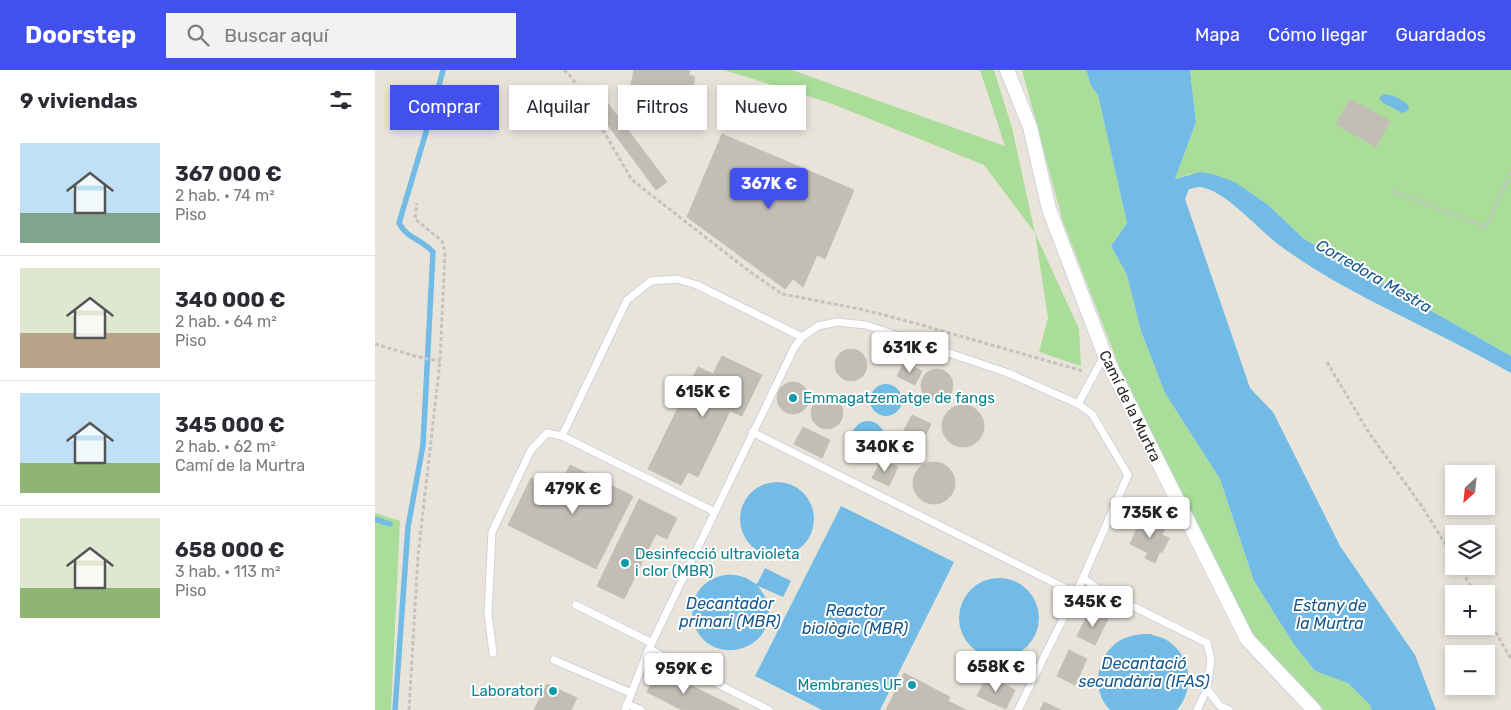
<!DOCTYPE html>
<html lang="es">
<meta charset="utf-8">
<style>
:root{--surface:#fff;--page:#f2f2f3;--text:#2b2b33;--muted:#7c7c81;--line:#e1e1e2;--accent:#4251ee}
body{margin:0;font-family:Rubik,sans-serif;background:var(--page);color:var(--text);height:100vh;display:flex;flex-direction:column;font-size:19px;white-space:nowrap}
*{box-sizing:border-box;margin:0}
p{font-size:16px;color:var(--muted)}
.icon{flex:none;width:28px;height:28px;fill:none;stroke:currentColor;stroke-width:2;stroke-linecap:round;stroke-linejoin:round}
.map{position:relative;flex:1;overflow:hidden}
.sheet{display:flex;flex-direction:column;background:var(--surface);width:375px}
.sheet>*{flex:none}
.hud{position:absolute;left:15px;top:15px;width:475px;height:45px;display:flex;gap:10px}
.needle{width:32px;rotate:207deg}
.fabs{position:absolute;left:1070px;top:395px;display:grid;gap:10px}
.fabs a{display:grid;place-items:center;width:50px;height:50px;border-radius:0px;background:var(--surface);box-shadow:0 2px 8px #0003;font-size:25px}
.price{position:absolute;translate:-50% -42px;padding:0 11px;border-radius:5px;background:#fff;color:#222;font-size:16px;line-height:32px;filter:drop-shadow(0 1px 2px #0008)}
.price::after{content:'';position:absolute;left:50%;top:30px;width:15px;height:11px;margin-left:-8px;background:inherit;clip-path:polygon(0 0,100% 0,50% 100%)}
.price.active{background:var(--accent);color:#fff}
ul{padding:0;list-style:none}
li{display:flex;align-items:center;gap:15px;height:125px;padding:0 20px}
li+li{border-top:1px solid var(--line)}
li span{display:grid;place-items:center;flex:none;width:140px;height:100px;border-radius:0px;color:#555}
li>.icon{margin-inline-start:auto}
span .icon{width:60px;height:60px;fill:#fffc;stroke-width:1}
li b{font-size:21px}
h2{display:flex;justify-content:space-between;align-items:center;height:60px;padding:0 20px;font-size:21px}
.pill{padding:0 18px;border-radius:0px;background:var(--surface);box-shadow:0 2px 8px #0003;font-size:18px;line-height:45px}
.pill.active{background:var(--accent);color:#fff}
header{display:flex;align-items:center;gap:30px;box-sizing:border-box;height:70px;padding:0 25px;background:var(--accent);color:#fff}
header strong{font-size:24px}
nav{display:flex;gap:28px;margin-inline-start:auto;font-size:18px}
.search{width:350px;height:45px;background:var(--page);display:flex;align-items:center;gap:12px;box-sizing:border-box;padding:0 18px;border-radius:0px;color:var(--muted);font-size:19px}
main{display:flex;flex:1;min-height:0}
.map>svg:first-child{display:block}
.green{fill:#a9dd99}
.water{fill:#72bbe6}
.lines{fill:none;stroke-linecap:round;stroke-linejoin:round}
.stream{stroke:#72bbe6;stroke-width:5.5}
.building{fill:#c2beb6;stroke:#c4c0b4}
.service-casing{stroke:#cfd1e0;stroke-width:9}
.minor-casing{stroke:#cfd1e0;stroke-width:16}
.path{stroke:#c3c3c3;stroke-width:3;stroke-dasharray:4 2.5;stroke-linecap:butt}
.service{stroke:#fff;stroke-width:7}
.minor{stroke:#fff;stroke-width:14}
.culture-dot{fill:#0f9aa8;stroke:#fff;stroke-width:2}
.labels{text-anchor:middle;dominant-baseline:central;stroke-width:4;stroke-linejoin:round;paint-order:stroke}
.culture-label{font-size:15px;fill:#0d838f;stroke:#fff;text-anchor:start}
.street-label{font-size:15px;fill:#282828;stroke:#fff}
.water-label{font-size:16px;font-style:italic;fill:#15588e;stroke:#fff}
</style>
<header>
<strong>Doorstep</strong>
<div class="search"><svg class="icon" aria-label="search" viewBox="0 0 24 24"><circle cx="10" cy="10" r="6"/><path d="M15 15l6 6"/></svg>Buscar aquí</div>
<nav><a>Mapa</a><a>Cómo llegar</a><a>Guardados</a></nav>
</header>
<main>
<section class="sheet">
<h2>9 viviendas<svg class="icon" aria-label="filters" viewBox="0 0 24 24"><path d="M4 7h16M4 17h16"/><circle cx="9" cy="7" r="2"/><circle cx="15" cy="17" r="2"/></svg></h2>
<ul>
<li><span style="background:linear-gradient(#bfe0f5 70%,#7fa58c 0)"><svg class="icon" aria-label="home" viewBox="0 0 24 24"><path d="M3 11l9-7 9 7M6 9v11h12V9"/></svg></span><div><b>367 000 €</b><p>2 hab. · 74 m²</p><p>Piso</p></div></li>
<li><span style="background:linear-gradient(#dfe7d0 65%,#b9a48a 0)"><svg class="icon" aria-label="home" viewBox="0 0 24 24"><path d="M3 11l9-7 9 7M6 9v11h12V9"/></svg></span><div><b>340 000 €</b><p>2 hab. · 64 m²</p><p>Piso</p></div></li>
<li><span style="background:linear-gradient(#bfe0f5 70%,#8fb573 0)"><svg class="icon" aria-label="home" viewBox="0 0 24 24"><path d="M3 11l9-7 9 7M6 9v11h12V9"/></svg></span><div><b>345 000 €</b><p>2 hab. · 62 m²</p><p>Camí de la Murtra</p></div></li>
<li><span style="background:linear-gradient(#dfe7d0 70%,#8fb573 0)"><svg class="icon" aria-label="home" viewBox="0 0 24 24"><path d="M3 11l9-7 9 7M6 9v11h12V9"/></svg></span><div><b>658 000 €</b><p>3 hab. · 113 m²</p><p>Piso</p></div></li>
</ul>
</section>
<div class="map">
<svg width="1136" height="640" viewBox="0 0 1136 640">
<rect width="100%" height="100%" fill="#e9e4da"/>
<g class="green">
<path d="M349,0H417L630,76L605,0H619L637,58L660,163L704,259L706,296L664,282L673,248L660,163L609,95L455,33Z"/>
<path d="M647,0H711L716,16L723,25L752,153L736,176L752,205L766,261L790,323L845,409L879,511L918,573L940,601L973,613L995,635L997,640H949L878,569L749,309L688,152Z"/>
<path d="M815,0H1136V286L929,169L892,134L860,112L815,104L800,109L821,52Z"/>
<path d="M0,443L25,451L16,640H0Z"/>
</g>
<g class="water">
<path d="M711,0H815L821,52L800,109L825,102L837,104L860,112L892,134L929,169L1136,286V303C1116,292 1096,281 1076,271C1017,241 957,214 904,175C884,160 850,120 825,117C821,117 817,119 814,119L810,129L875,318L898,342L965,476L1040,585L1061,640H997L995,635L973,613L940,601L918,573L879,511L845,409L790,323L766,261L752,205L736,176L752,153L723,25L716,16Z"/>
<path d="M1009,24C1019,25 1026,29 1033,35L1034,40L1027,43L1007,32L1004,28Z"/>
<circle cx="511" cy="330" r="16"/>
<circle cx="493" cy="367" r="16"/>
<circle cx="402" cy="449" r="37"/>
<path d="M466,436L579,492L505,640H447L380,606Z"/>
<path d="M390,498L416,511L408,527L383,516C387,522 392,528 393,536C401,577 343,598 322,561C317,552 316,541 319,531C325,510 349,500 368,507C373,508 377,512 382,514Z"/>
<circle cx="624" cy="548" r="40"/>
<path d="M775,564C780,566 786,567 790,569C816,584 821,618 802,640H735C715,620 722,585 744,571C754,565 764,564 775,564Z"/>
</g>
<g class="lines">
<g class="stream">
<path d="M0,449L15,454"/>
<path d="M20,640L33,457L48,375L58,182C47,169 32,169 24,153L57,42L68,0"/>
</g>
</g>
<g class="building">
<path d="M259,0H315L314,5L320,7L311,47L252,34Z"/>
<path d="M228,27L292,112L281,120L218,35Z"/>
<path d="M975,29L1015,51L1001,77L961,54Z"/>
<path d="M347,64L479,120L450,189L442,185L428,217L418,209L410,219L312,147Z"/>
<circle cx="476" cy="295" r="16"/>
<path d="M347,286L387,305L367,346L355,341L323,407L313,402L306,415L273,399L323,297L338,304Z"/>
<path d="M529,292L547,301L540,315L522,306Z"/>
<circle cx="562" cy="315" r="16"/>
<circle cx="418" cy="328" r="16"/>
<circle cx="452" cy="343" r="16"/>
<circle cx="588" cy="356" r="21"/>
<path d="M537,345L556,354L540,387L520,377Z"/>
<path d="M428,357L455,370L447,388L419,374Z"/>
<path d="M507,389L523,397L514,416L497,408Z"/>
<circle cx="559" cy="413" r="21"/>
<path d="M195,395L258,426L221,499L133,455L156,408L182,421Z"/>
<path d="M264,429L302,448L292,469L281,464L249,529L222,516Z"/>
<path d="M767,448L790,458L787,465L794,468L787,483L785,481L780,493L770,488L773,483L755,474Z"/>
<path d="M715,540L733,549L720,575L702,566Z"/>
<path d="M694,580L712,589L700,615L682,606Z"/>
<path d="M283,599L365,640H307L272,622Z"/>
<path d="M529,603L575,627L568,640H511Z"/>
<path d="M612,606L640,620L631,639L602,626Z"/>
<path d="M172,614L202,628L196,640H159Z"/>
<path d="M573,631L591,640H568Z"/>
<path d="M669,632L686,640H665Z"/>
</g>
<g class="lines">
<defs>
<g id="service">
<path d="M703,334L729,286"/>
<path d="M377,362L700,523"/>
<path d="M187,366L252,230L276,211L302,209L322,215L427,267"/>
<path d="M201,535L277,573"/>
<path d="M274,579L394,640"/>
<path d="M118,583L113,544L117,462L156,380L172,363L187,366L340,442"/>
<path d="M179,590L256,623"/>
<path d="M252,634L266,640"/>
<path d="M250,640L271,585L419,278L427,267L443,256L462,252L491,255L633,303L703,334L717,344L753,405L708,508L725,520L832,573L836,589L832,619L845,636L854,640"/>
<path d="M643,640L708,508"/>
<path d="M822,640L832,619"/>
</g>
<path id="minor" d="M632,0L655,57L674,139L730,286L872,569L939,640"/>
</defs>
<use href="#service" class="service-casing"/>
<use href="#minor" class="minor-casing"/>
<g class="path">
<path d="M189,0L197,8L207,24L257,110L374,201L407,224L485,239L532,251L708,301"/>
<path d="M1018,121L1111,157L1136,102"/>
<path d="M0,274L43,287L65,291"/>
<path d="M952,292L994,363L1046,435L1079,488"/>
<path d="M1084,496L1100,524"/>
<path d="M1111,545L1136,589"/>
<path d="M34,640L43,486L65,291L70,182L67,171L40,149L42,133"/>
</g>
<use href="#service" class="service"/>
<use href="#minor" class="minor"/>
</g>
<g class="culture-dot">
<circle cx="418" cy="328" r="5"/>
<circle cx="250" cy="493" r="5"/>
<circle cx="537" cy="615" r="5"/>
<circle cx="178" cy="621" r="5"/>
</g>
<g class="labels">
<g class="culture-label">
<text x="428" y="328">Emmagatzematge de fangs</text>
<text x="260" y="484">Desinfecció ultravioleta<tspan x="260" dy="17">i clor (MBR)</tspan></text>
<text x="527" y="615" text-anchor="end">Membranes UF</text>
<text x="168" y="621" text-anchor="end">Laboratori</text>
</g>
<g class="street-label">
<text transform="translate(755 336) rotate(64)">Camí de la Murtra</text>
</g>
<g class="water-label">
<text transform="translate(999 206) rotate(30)">Corredora Mestra</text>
<text x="355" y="533">Decantador<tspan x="355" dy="18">primari (MBR)</tspan></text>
<text x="955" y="535">Estany de<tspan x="955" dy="18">la Murtra</tspan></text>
<text x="480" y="540">Reactor<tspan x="480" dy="18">biològic (MBR)</tspan></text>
<text x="769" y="593">Decantació<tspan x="769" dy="18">secundària (IFAS)</tspan></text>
</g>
</g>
</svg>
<div class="fabs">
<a><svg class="needle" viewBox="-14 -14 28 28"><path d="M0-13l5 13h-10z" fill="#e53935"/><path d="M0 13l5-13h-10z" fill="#7c7c81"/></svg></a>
<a><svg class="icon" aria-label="layers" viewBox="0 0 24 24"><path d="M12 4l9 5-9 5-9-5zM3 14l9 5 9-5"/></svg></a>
<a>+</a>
<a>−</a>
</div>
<b class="price active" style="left:394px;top:140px">367K €</b>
<b class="price" style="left:535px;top:304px">631K €</b>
<b class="price" style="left:328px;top:348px">615K €</b>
<b class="price" style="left:510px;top:403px">340K €</b>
<b class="price" style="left:198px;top:445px">479K €</b>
<b class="price" style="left:775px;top:469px">735K €</b>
<b class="price" style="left:718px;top:558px">345K €</b>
<b class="price" style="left:621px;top:623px">658K €</b>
<b class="price" style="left:309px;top:625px">959K €</b>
<div class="hud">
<a class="pill active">Comprar</a>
<a class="pill">Alquilar</a>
<a class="pill">Filtros</a>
<a class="pill">Nuevo</a>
</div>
</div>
</main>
